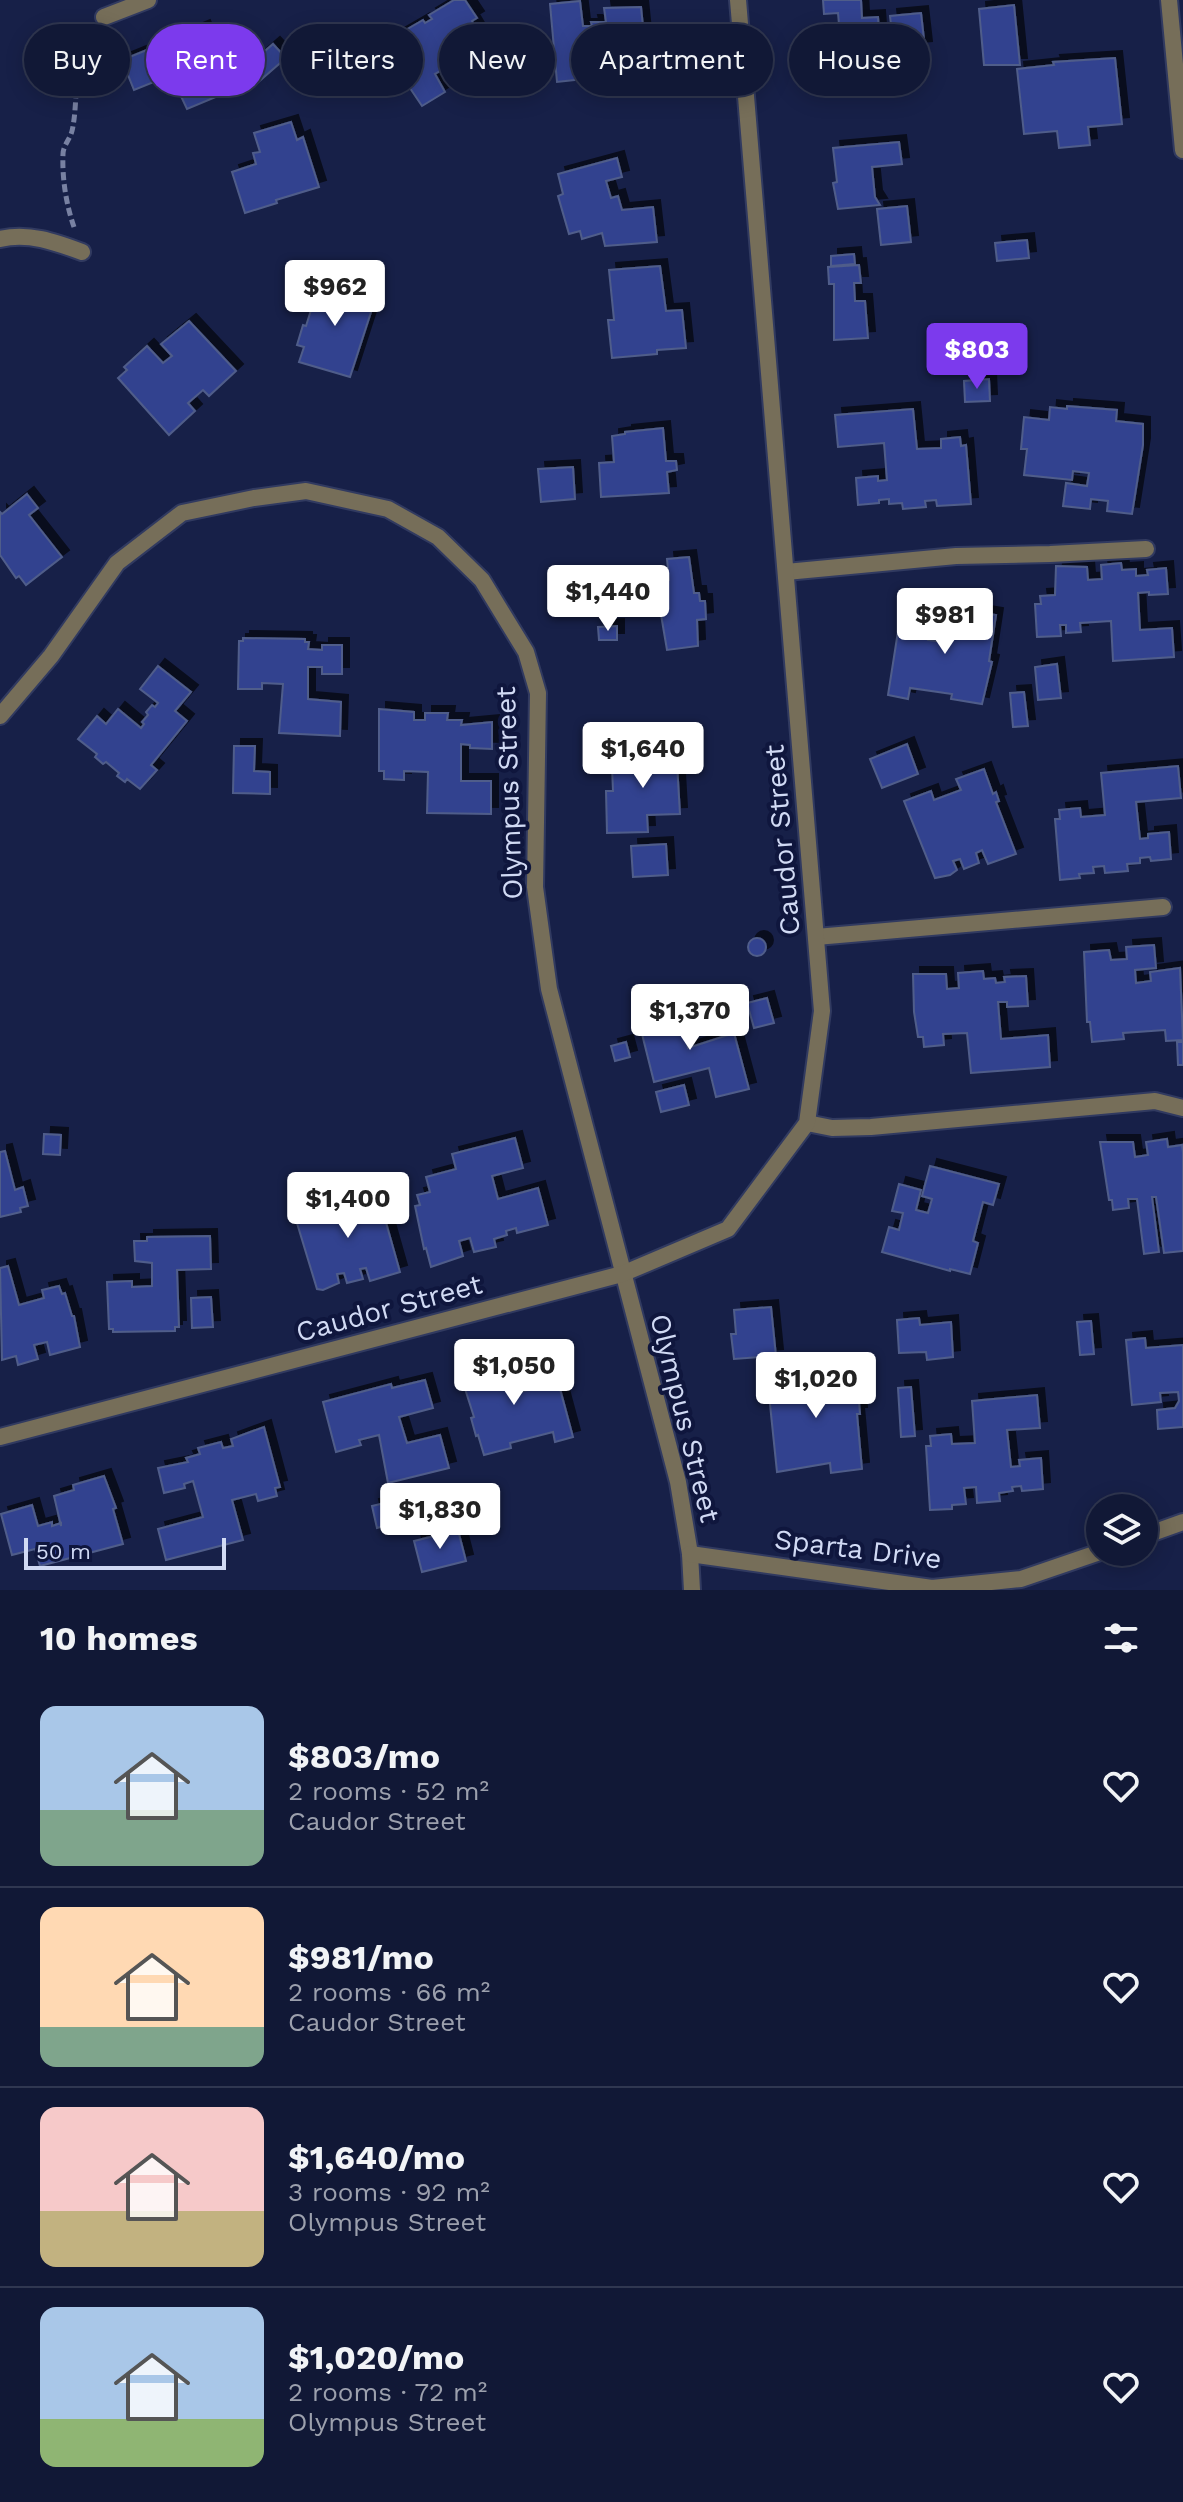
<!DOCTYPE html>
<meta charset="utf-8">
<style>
:root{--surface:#111836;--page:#1e2542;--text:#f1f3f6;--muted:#9ca0ad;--line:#303751;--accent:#7c3aed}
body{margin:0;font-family:"Work Sans",sans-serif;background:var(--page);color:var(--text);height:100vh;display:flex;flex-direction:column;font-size:30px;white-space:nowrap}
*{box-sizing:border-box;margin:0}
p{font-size:26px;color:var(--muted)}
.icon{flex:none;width:44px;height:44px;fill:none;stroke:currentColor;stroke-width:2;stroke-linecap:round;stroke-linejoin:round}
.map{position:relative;height:1590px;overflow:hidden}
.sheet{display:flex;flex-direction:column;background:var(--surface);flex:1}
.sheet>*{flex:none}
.banner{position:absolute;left:24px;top:24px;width:1136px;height:72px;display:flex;gap:16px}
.fabs{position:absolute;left:1086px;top:1494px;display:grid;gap:16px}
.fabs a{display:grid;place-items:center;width:72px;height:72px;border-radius:50%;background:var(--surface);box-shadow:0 4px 20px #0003,0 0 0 2px var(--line);font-size:40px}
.scale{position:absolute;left:24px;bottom:20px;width:202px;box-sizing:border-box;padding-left:8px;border:4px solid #d1daf4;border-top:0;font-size:22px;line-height:28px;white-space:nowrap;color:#d1daf4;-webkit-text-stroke:6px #0f163d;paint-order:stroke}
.price{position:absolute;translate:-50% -68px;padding:0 18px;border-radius:8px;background:#fff;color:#222;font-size:26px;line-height:52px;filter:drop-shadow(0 2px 4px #0008)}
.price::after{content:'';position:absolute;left:50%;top:48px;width:24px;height:18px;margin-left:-12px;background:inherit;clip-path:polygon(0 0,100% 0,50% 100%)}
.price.on{background:var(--accent);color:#fff}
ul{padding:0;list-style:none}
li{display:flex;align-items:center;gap:24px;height:200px;padding:0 40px}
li+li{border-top:2px solid var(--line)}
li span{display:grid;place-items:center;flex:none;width:224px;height:160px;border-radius:16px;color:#555}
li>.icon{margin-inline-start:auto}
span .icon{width:96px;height:96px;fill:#fffc;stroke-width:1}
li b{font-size:34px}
h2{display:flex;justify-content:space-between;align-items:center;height:96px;padding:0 40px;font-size:34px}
.pill{padding:0 28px;border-radius:36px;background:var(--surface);box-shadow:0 4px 20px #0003,0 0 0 2px var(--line);font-size:28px;line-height:72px}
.pill.on{background:var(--accent);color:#fff}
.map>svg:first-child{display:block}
.building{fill:#33438f;stroke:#505d8a;stroke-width:2;filter:url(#shadow)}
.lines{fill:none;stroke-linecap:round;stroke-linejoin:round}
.service-casing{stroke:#313a60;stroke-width:20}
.minor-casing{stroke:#313a60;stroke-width:20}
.tertiary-casing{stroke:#313a60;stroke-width:20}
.path{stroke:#7881a2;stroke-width:5;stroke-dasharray:8 4;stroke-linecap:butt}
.service{stroke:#766e59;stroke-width:16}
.minor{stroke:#766e59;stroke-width:16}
.tertiary{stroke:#766e59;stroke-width:16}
.labels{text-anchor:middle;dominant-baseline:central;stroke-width:8;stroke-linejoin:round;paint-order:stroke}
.street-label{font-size:28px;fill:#d1daf4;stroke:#0f163d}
</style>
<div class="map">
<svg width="1183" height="1590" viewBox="0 0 1183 1590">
<defs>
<filter id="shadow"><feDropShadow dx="7" dy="-7" stdDeviation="0" flood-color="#0009"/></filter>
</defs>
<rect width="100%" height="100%" fill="#172048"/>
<g class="building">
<path d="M454,0H465L477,18L472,21L485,43L476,49L486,66L452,87L442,70L435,74L445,92L422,106L387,54L402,44L397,35L423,20L425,23L432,19L429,15Z"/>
<path d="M823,0H861L862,18L878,17L880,45L841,48L838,13L824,14Z"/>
<path d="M580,1L583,26H592L591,22H606L604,8L641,7L648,75L611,78L610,69L587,71V76L584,79L557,82L550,4Z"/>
<path d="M1014,5L1020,65H984L979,9Z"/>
<path d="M921,13L925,48L894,51L890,16Z"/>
<path d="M203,27L222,74L216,76L223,94L187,109L171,75L134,90L122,60Z"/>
<path d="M273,44L286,58L256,84L243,70Z"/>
<path d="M1115,58L1122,124L1088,127L1090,145L1059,148L1057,131L1024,134L1017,69L1054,65L1053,62Z"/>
<path d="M291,122L297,140L303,137L319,187L276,200L277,203L245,213L232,172L256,164L253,153L260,152L254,133Z"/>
<path d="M899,142L902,164L872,167L875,197L880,205L838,209L833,183L837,182L833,148Z"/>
<path d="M617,158L622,177L606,181L611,198L618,196L622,210L653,207L657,242L605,246L602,233L582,239L580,231L569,234L558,196L563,194L558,174Z"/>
<path d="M907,206L911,242L881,245L877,209Z"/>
<path d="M1027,240L1029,258L997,261L995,243Z"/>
<path d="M854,254L855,264L831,266V256Z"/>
<path d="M859,265L861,283H854L855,301H865L868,338L834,340V284H829L828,267Z"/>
<path d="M660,266L666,311L682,310L686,348L657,350V354L612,358L608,320H614L609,270Z"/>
<path d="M322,275L360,287L356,301L373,306L350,377L299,362L304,347L297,345L303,325L306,326Z"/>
<path d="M189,321L236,371L209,396L203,390L188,403L195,411L169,435L118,378L127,370L124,367L147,346L163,363L172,356L161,344Z"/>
<path d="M989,379L990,401L965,402L964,381Z"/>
<path d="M1067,406L1117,410L1116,421L1143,424V445L1132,514L1107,511L1108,501L1091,499L1090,509L1063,506L1066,483L1087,486L1089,473L1073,471L1072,480L1024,475L1027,449H1021L1024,417L1049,420L1050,407L1067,409Z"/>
<path d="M913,409L917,449L941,448V439L960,437L961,446L966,445L971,504L937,506L936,500L925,501L926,507L903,509L902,503L889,504V499L879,500V503L858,505L856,478L878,476V481L887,480L884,443L838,447L835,415Z"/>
<path d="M663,428L666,461H676L677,470L667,472L669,493L601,497L599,463L614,462L612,436L625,434V432Z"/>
<path d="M573,467L575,499L541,502L538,469Z"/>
<path d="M27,494L38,508L29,515L62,557L26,585L19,576L16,578L0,555V512L2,514Z"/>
<path d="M689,557L694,593H699L700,601H705L706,619L697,620L698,646L667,650L658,597L660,595L659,582L669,580L667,559Z"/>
<path d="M1121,563L1122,570L1136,569V576L1148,575L1147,570L1166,568L1168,594L1149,595V592L1138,593L1140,630L1172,628L1174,657L1113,661L1111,621L1080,623L1081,632L1066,633V625H1060L1061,636L1037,637L1035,604H1041L1040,596L1055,595L1056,566L1087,567L1088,580L1102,579L1101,565Z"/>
<path d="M927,603L955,608L953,619L969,621L971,611L996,615L989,661L992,662L982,704L951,699L952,694L910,688L908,699L888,695L899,625L930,630L928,640L942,642L945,630L924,627Z"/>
<path d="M617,626V640H599L598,627Z"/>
<path d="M243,638L305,639V642H309L308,649L322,650V645H342V674H322V667H308V699L341,702L340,736L279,733L283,684L262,683V689H238L239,641H243Z"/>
<path d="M1057,664L1061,698L1038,700L1035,667Z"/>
<path d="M158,666L191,692L175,711L187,721L151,765L157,770L140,789L127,779L125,782L117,776L119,773L106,762L103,764L95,757L97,754L78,739L97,716L106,724L118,709L141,728L144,724L142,722L148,715L146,712L152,705L155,707L158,703L140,689Z"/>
<path d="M1024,692L1028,726L1013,727L1010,693Z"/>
<path d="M379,709L414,712V720H425V713H448L447,720H462L461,725L492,722V749L470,748V745L461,744V781H491V814L427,813L428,772L404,771V780L384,779V771H379Z"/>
<path d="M907,744L918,774L882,788L870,759Z"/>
<path d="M234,746H255L254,771L270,772V794L233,793Z"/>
<path d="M676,746L680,814L647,815L648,832L607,833L606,791H613L612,767H631V747Z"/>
<path d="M1178,766L1181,798L1136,802L1140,839L1148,838V834L1169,832L1171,859L1151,861L1150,857L1140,858V863L1127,864L1128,871L1105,873L1104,866L1093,867L1094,873L1079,874L1080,878L1060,880L1055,819H1060L1059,810L1080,808L1081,817L1105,815L1101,773Z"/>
<path d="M984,769L993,794L996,792L999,801L996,802L1016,854L988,864L982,850L976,853L979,863L964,869L960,859L953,861L957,870L950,875L935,878L904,801L931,791L934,800L961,790L956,779Z"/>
<path d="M666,844L668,875L633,877L631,846Z"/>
<circle cx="757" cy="947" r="9"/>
<path d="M1154,945L1156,968L1135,970L1136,983L1151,981L1150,972L1180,968L1183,1040L1166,1041L1165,1030L1123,1033L1124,1039L1092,1042L1090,1022H1087L1084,952L1109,950L1111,960L1127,959L1126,947Z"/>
<path d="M983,971L984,979L995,978L996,983L1005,982L1004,977L1026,976L1028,1006L1007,1007V1002H998L1001,1039L1048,1035L1050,1067L971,1073L967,1033L943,1034L944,1045L924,1047L923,1037H918L914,1012L913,974H946L947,989L959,988L958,973Z"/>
<path d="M767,998L774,1023L754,1028L747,1003Z"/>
<path d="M682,1003L688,1026L683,1028L688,1048L734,1033L749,1089L716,1097L709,1068L654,1082L637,1014Z"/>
<path d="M626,1042L630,1057L615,1061L611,1046Z"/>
<path d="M1177,1042H1183V1065H1178Z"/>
<path d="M684,1085L689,1105L661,1112L656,1092Z"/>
<path d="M44,1134L61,1135L60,1155L43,1154Z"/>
<path d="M515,1138L523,1168L492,1176L498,1199L538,1188L548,1225L517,1233L516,1228L506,1231L507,1235L494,1239L496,1247L474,1252L470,1238L459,1241L463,1256L431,1267L426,1248L424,1249L415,1206L420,1205L417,1195L430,1192L426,1177L456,1169L452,1154Z"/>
<path d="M1167,1139L1168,1147L1182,1145L1183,1152V1251L1164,1253L1156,1197H1152L1159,1252L1144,1254L1137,1199H1128L1129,1208L1113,1210L1112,1200H1109L1100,1142H1133L1135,1157L1148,1155L1146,1142Z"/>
<path d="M5,1151L15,1190L23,1187L28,1206L20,1208L21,1212L0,1217V1152Z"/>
<path d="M930,1166L999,1184L993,1205L983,1202L973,1241L978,1243L970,1274L950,1269V1271L882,1252L889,1227L899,1230L903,1213L892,1211L899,1184L921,1190L916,1210L928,1213L932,1199L922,1196Z"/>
<path d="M376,1185L383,1210L385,1209L388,1218L385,1219L400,1272L370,1281L366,1268L360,1269L363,1279L347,1283L344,1273L337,1274L339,1283L323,1290L317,1289L293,1210L321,1202L323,1212L350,1204L347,1193Z"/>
<path d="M210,1236L211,1269L177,1270L179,1327H175V1331L113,1332V1329H109L107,1282L132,1281V1287L152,1286V1263L135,1261L134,1241H147V1237Z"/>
<path d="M8,1266L19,1305L44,1298L42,1290L59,1286L62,1294L65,1293L72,1316H74L80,1347L50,1355L47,1342L34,1345L38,1359L18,1365L16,1356L2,1360L0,1268Z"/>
<path d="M211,1297L213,1327L192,1328L191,1298Z"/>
<path d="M771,1307L776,1356L734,1359L731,1334H736L734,1310Z"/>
<path d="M919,1318L920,1325L951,1322L953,1357L927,1360L926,1352L899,1353L897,1320Z"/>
<path d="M1091,1321L1094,1354L1080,1355L1077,1322Z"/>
<path d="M1145,1338L1146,1348L1183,1345V1427L1158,1429L1157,1410L1175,1408L1179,1401L1178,1392L1160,1393L1161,1402L1132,1405L1126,1340Z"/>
<path d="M526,1355L530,1373L513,1377L510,1385L513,1394L531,1389L529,1381L556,1374L573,1437L555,1442L553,1432L510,1443L511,1448L484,1455L478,1435L476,1436L471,1418L474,1417L460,1373L484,1367L487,1377L504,1371L502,1361Z"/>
<path d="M850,1367L851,1375H854L859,1402L860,1414H857L862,1469L831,1473L830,1463L777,1472L768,1385H772L771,1374Z"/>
<path d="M425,1380L433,1408L399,1417L407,1443L440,1435L449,1468L388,1483L379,1435L359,1440L361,1445L336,1452L323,1402L391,1384L392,1388Z"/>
<path d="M911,1387L915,1436L901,1437L898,1388Z"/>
<path d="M1037,1395L1040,1428L1007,1430L1011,1467L1020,1466L1019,1460L1041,1458L1043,1489L1022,1491L1021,1486L1012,1487L1013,1491L999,1493L1000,1501L977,1503L976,1487L964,1488L966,1504L952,1505V1509L930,1510L926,1446H931L930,1436L951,1434L952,1444L975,1443L972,1401Z"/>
<path d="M264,1427L280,1487L275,1488L277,1496L258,1501L256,1494L232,1500L243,1540L166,1560L158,1529L203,1517L193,1481L184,1484L185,1488L164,1493L158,1468L188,1462L186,1458L200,1454L198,1448L221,1442L223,1448L233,1446L231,1439Z"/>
<path d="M104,1476L116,1508L113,1509L123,1544L40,1566L35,1549L12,1555L1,1514L32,1505L38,1526L52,1522V1526L61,1523V1526L54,1496L74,1490L73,1485Z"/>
<path d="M401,1499L407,1520L377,1528L372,1506Z"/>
<path d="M458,1530L466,1561L422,1572L414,1541Z"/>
</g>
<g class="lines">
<defs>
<g id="service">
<path d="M786,572L956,556L1050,554L1146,549"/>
<path d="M816,937L1163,907"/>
<path d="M807,1123L832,1128L871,1127L1155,1101L1183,1108"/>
</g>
<g id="minor">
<path d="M1169,0L1183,150"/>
<path d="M104,17L148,0"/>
<path d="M0,239C28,232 55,242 82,252"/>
</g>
<g id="tertiary">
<path d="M0,716L51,656L117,563L182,513L254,498L306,491L388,509L438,537L482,580L526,652L538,693L535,887L549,989L678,1482L690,1554L692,1590"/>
<path d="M0,1437L622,1274L728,1229L807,1123L822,1011L738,0"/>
<path d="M1144,1536L1183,1522"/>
<path d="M690,1554L932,1588L1021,1579L1100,1552"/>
</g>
</defs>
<use href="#service" class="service-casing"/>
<use href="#minor" class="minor-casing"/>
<use href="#tertiary" class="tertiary-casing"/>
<path class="path" d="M74,227C66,204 62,178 63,154C63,146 70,139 72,131C79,102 72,51 93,29"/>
<use href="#service" class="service"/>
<use href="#minor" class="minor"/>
<use href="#tertiary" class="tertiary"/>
</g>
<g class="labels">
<g class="street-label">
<text transform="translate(509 793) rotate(-92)">Olympus Street</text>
<text transform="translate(782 840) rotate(-95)">Caudor Street</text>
<text transform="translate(389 1308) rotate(-15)">Caudor Street</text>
<text transform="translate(685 1418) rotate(76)">Olympus Street</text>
<text transform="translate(858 1549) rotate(7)">Sparta Drive</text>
</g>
</g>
</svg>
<div class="fabs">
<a><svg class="icon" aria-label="layers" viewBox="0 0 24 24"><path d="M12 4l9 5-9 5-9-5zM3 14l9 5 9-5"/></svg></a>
</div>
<div class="scale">50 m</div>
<b class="price" style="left:335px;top:328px">$962</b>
<b class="price on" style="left:977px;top:391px">$803</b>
<b class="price" style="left:608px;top:633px">$1,440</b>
<b class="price" style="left:945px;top:656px">$981</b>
<b class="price" style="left:643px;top:790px">$1,640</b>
<b class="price" style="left:690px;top:1052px">$1,370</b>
<b class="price" style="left:348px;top:1240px">$1,400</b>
<b class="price" style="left:514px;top:1407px">$1,050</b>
<b class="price" style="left:816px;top:1420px">$1,020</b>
<b class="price" style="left:440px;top:1551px">$1,830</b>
<div class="banner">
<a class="pill">Buy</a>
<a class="pill on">Rent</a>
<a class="pill">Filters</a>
<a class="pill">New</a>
<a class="pill">Apartment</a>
<a class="pill">House</a>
</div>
</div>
<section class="sheet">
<h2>10 homes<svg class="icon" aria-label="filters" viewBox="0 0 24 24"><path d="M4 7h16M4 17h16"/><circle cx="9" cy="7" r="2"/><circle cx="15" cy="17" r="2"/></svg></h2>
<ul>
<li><span style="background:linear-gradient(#a9c7e8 65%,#7fa58c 0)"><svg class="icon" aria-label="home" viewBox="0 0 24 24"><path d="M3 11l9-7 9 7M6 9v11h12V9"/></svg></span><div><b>$803/mo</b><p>2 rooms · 52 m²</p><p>Caudor Street</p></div><svg class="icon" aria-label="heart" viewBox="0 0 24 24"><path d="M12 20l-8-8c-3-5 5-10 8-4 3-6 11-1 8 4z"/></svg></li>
<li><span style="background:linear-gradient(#ffd9b3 75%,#7fa58c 0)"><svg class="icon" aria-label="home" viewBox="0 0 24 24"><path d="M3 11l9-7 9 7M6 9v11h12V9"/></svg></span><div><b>$981/mo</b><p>2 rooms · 66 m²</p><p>Caudor Street</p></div><svg class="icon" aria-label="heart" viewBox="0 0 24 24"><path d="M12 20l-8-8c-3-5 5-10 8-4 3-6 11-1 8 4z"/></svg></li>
<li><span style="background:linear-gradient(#f6c9c9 65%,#c2b280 0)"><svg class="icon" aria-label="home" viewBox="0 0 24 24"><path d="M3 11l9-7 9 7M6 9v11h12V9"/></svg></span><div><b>$1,640/mo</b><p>3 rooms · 92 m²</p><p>Olympus Street</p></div><svg class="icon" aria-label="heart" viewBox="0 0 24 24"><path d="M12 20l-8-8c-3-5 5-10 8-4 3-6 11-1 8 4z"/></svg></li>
<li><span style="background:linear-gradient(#a9c7e8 70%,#8fb573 0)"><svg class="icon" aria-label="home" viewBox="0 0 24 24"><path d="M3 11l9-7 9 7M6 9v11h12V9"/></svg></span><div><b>$1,020/mo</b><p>2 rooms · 72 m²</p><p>Olympus Street</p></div><svg class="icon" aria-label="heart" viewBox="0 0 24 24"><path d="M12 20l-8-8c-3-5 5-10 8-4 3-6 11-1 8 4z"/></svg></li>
</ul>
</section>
